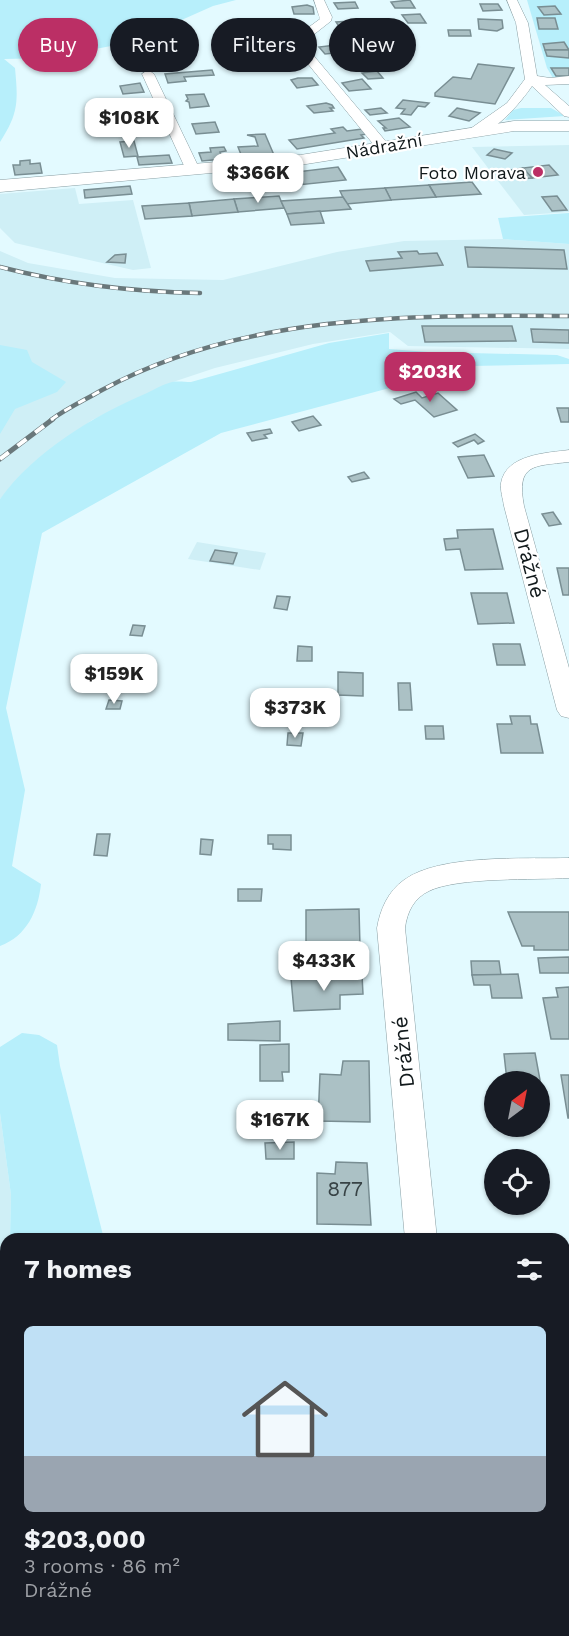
<!DOCTYPE html>
<meta charset="utf-8">
<style>
:root{--surface:#171b24;--page:#242831;--text:#f1f3f6;--muted:#9ea1a6;--accent:#bb2f65}
body{margin:0;font-family:"Work Sans",sans-serif;background:var(--page);color:var(--text);height:100vh;display:flex;flex-direction:column;font-size:22px;white-space:nowrap}
*{box-sizing:border-box;margin:0}
p{font-size:20px;color:var(--muted)}
.icon{flex:none;width:33px;height:33px;fill:none;stroke:currentColor;stroke-width:2;stroke-linecap:round;stroke-linejoin:round}
.map{position:relative;flex:1;overflow:hidden}
.details{position:absolute;left:0px;top:1233px;width:570px;height:404px;display:flex;flex-direction:column;background:var(--surface);border-radius:18px 18px 0 0;box-shadow:0 2px 4px #0004}
.details>*{flex:none}
.hud{position:absolute;left:18px;top:18px;width:534px;height:54px;display:flex;gap:12px}
.needle{width:39px;rotate:32deg}
.tools{position:absolute;left:484px;top:1071px;display:grid;gap:12px}
.tools a{display:grid;place-items:center;width:66px;height:66px;border-radius:50%;background:var(--surface);box-shadow:0 2px 4px #0004;font-size:30px}
.price{position:absolute;translate:-50% -51px;padding:0 14px;border-radius:12px;background:#fff;color:#222;font-size:20px;line-height:39px;filter:drop-shadow(0 2px 3px #0008)}
.price::after{content:'';position:absolute;left:50%;top:36px;width:18px;height:14px;margin-left:-9px;background:inherit;clip-path:polygon(0 0,100% 0,50% 100%)}
.price.on{background:var(--accent);color:#fff}
ul{padding:0;list-style:none}
li{display:grid;align-content:center;gap:12px;height:318px;padding:0 24px}
li span{display:grid;place-items:center;height:186px;border-radius:9px;color:#555}
li>.icon{margin-inline-start:auto}
span .icon{width:108px;height:108px;fill:#fffc;stroke-width:1}
li b{font-size:26px}
h2{display:flex;justify-content:space-between;align-items:center;height:72px;padding:0 24px;font-size:26px}
.tag{padding:0 21px;border-radius:27px;background:var(--surface);box-shadow:0 2px 4px #0004;font-size:21px;line-height:54px}
.tag.on{background:var(--accent);color:#fff}
.map>svg:first-child{display:block}
.built{fill:#cfeff6}
.green{fill:#b7effb}
.building{fill:#abc1c5;stroke:#798e93;stroke-width:1.5}
.lines{fill:none;stroke-linecap:round;stroke-linejoin:round}
.minor-casing{stroke:#899ea3;stroke-width:1}
.secondary-casing{stroke:#899ea3;stroke-width:1}
.minor{fill:#fff;fill-rule:evenodd}
.secondary{fill:#fff;fill-rule:evenodd}
.rail-far1-casing{stroke:#6a787b;stroke-width:4.5}
.rail-casing{stroke:#6a787b;stroke-width:5}
.rail-far1{stroke:#fff;stroke-width:3;stroke-dasharray:8;stroke-linecap:butt}
.rail{stroke:#fff;stroke-width:4;stroke-dasharray:11;stroke-linecap:butt}
.poi-dot{fill:#bb2f65;stroke:#fff;stroke-width:2}
.labels{text-anchor:middle;dominant-baseline:central;stroke-width:4.5;stroke-linejoin:round;paint-order:stroke}
.far-street-label{font-size:18px;fill:#11191b;stroke:#fff}
.far-poi-label{font-size:18px;fill:#11191b;stroke:#fff;text-anchor:end}
.street-label{font-size:21px;fill:#11191b;stroke:#fff}
.near-number-label{font-size:21px;fill:#384346}
</style>
<div class="map">
<svg width="569" height="1636" viewBox="0 0 569 1636">
<rect width="100%" height="100%" fill="#e3faff"/>
<g class="built">
<path d="M569,145V212L524,215L472,147Z"/>
<path d="M75,188L79,204L133,200L151,268L133,270L15,243L0,228V194Z"/>
<path d="M503,239L569,244V349L408,346L390,332L313,344L215,368L173,382L92,420L28,468L0,499V251L28,263L115,278L223,280L337,252L404,241Z"/>
<path d="M197,542L266,553L260,570L188,559Z"/>
<path d="M0,1113L11,1195L10,1239H6V1340L0,1388Z"/>
</g>
<g class="green">
<path d="M0,0H236L213,6L132,42L48,58L4,59L15,68C18,101 19,113 0,142Z"/>
<path d="M527,0H569V77L553,78L547,68Z"/>
<path d="M521,108H551L565,116L505,120L513,110Z"/>
<path d="M569,213V244L503,239L498,218Z"/>
<path d="M389,333V349L428,352L557,355L569,359V364L472,366L221,433L42,533L6,708L25,790L12,866L41,884C38,911 27,936 0,946V499C35,451 93,416 147,393C155,389 164,384 172,382C178,381 185,382 191,382L329,343Z"/>
<path d="M0,345L27,350L32,362L66,382L57,392L15,409L0,434Z"/>
<path d="M22,1033L39,1035L57,1045L60,1066L104,1239H10L11,1195L0,1113V1047Z"/>
<path d="M6,1340V1630L10,1631L9,1636H0V1388Z"/>
</g>
<g class="building">
<path d="M410,0L415,8H395L391,2Z"/>
<path d="M355,2L358,8L338,9L334,3Z"/>
<path d="M480,4H498L502,10L483,11Z"/>
<path d="M307,5L313,7L314,14H294L292,7Z"/>
<path d="M555,6L561,14L544,15L538,7Z"/>
<path d="M420,14L426,23H408L402,15Z"/>
<path d="M537,18H555L558,29H539Z"/>
<path d="M478,19L502,20L503,28L497,31L479,29Z"/>
<path d="M352,21L357,27L340,28L336,22Z"/>
<path d="M448,30H470L471,36H449Z"/>
<path d="M564,42L569,50H545L543,44Z"/>
<path d="M344,44L349,49L344,50L346,52L325,54L319,47Z"/>
<path d="M545,50H569V58L547,56Z"/>
<path d="M294,57L300,64L282,66L276,65L272,60Z"/>
<path d="M478,64L514,68L495,104L435,96V93L453,77L471,79Z"/>
<path d="M551,68H569V76H556Z"/>
<path d="M212,70L214,75L184,77L186,81L168,83L165,74Z"/>
<path d="M377,71L383,78L368,79L362,73Z"/>
<path d="M298,78H312L318,85L297,88L291,80Z"/>
<path d="M362,79L371,89L349,91L342,83Z"/>
<path d="M140,83L144,92L123,94L120,86Z"/>
<path d="M204,94L209,106L190,108L189,102L186,101L188,99L186,95Z"/>
<path d="M403,100L429,103L425,107L418,106L411,115L401,114L405,109L396,108Z"/>
<path d="M326,103L332,105L334,108H330L333,111L314,113L307,106Z"/>
<path d="M381,108L387,113L370,115L365,110Z"/>
<path d="M457,108L480,113L469,121L449,116Z"/>
<path d="M399,118L410,127L385,131L383,128H386L378,121Z"/>
<path d="M215,122L219,132L196,134L192,124Z"/>
<path d="M343,127L347,131L362,129L367,134L361,135L364,138L297,149L289,140L335,133L331,129Z"/>
<path d="M265,134L274,155L242,157L238,147L258,146L255,137L247,135Z"/>
<path d="M134,141L138,156L124,157L120,142Z"/>
<path d="M224,147L226,151L220,152L223,159L202,161L199,153L211,152L210,148Z"/>
<path d="M494,149L512,153L505,159L487,155Z"/>
<path d="M169,155L172,163L139,165L137,157Z"/>
<path d="M30,160V164L40,163L42,173L15,175L13,165H20V161Z"/>
<path d="M549,165L558,175L532,178L523,168Z"/>
<path d="M338,167L346,180L278,187L271,175Z"/>
<path d="M523,168L532,178L519,179L510,170Z"/>
<path d="M472,182L481,194L436,197L429,185Z"/>
<path d="M429,185L436,197L391,200L385,188Z"/>
<path d="M130,186L132,194L85,198L84,190Z"/>
<path d="M385,188L391,200L346,204L340,191Z"/>
<path d="M279,196L284,208L238,212L234,199Z"/>
<path d="M557,196L567,210L552,211L542,197Z"/>
<path d="M343,197L351,209L287,214L281,201Z"/>
<path d="M234,199L238,212L192,216L189,203Z"/>
<path d="M189,203L192,216L145,219L142,206Z"/>
<path d="M320,211L324,223L291,225L287,214Z"/>
<path d="M465,247L564,250L567,269L468,267Z"/>
<path d="M417,251L419,254L437,253L443,265L370,271L366,261L402,258L398,252Z"/>
<path d="M126,254L125,263L107,262L115,255Z"/>
<path d="M422,326H512L516,341L425,342Z"/>
<path d="M531,329L569,330V343L533,342Z"/>
<path d="M416,392L422,398L438,393L457,410L434,417L415,400L401,404L394,399Z"/>
<path d="M557,408H569V422H561Z"/>
<path d="M313,416L321,425L299,431L292,422Z"/>
<path d="M270,429L272,433L264,435L267,438L252,441L247,433Z"/>
<path d="M475,434L484,441L478,444L474,440L458,447L453,443Z"/>
<path d="M484,455L494,476L468,478L458,457Z"/>
<path d="M364,472L369,478L352,482L348,477Z"/>
<path d="M553,512L561,524L549,526L542,514Z"/>
<path d="M493,529L503,569L465,570L460,549L446,550L444,539L458,538L457,530Z"/>
<path d="M215,550L237,553L233,564L210,561Z"/>
<path d="M557,568H569V595H563Z"/>
<path d="M471,593H507L514,623L478,624Z"/>
<path d="M277,596L290,597L287,610L274,608Z"/>
<path d="M133,625L145,626L142,636L130,635Z"/>
<path d="M493,644H520L525,665H497Z"/>
<path d="M298,646L312,647V661H297Z"/>
<path d="M338,672L363,673V696L338,695Z"/>
<path d="M398,683H410L412,710H399Z"/>
<path d="M109,700L122,701L120,709H106Z"/>
<path d="M510,716H530L531,724H537L543,753H501L497,724H512Z"/>
<path d="M425,726H443L444,739H426Z"/>
<path d="M288,733H303L301,746L287,745Z"/>
<path d="M97,834H110L107,856L94,855Z"/>
<path d="M268,835H291V850L273,849V844H268Z"/>
<path d="M201,839L213,840L211,855L200,854Z"/>
<path d="M238,889H262L261,901H238Z"/>
<path d="M359,909L360,947H306V910Z"/>
<path d="M508,912H569V950H534V946H522Z"/>
<path d="M569,957V973H540L538,958Z"/>
<path d="M471,961H499L501,975H472Z"/>
<path d="M518,974L522,998H492L490,985H474L472,975Z"/>
<path d="M362,975L363,994L340,995V1009L294,1011L291,978Z"/>
<path d="M569,987V1039H551L543,998L558,997L556,988Z"/>
<path d="M280,1021V1041L228,1040V1024Z"/>
<path d="M289,1044V1072H282L283,1081H260V1045Z"/>
<path d="M535,1053L540,1080L507,1081L504,1054Z"/>
<path d="M343,1061H369L370,1122L318,1121L320,1074L341,1075Z"/>
<path d="M561,1075H569V1118H568Z"/>
<path d="M294,1142V1159H266L265,1143Z"/>
<path d="M336,1162L367,1163L371,1225L317,1224V1173L335,1174Z"/>
<path d="M564,1477L569,1478V1556H564Z"/>
</g>
<g class="lines">
<defs>
<g id="minor">
<path d="M314,0H324L332,17L331,21L303,43L388,144L390,147L388,150H378L291,43L294,38L320,19Z"/>
<path d="M507,0H517L528,23L537,76L550,78L569,76V84L545,85L569,106V117L564,116L532,86C522,101 490,140 470,135L468,132L470,129L507,103L525,79L516,23Z"/>
<path d="M148,70L154,74L200,170L198,173H188L186,170L142,74Z"/>
<path d="M569,450V462C533,466 516,464 524,506L569,668V718L561,716L557,710L504,506C503,499 500,490 501,483C506,454 547,453 569,450Z"/>
<path d="M569,858V878C536,880 457,877 429,891C414,898 407,912 405,928L437,1239H405L377,928C380,910 388,891 404,880C439,854 525,859 569,858Z"/>
<rect x="564" y="1351" width="5" height="36"/>
<path d="M437,1630H477L478,1636H438Z"/>
</g>
<path id="secondary" d="M514,121H569V131H514L300,165L0,192V180L300,155Z"/>
</defs>
<use href="#minor" class="minor-casing"/>
<use href="#secondary" class="secondary-casing"/>
<use href="#minor" class="minor"/>
<use href="#secondary" class="secondary"/>
<defs>
<g id="rail-far1">
<path d="M0,267C66,284 132,292 200,293"/>
<path d="M51,420C67,408 85,400 102,390C244,313 412,315 569,316"/>
</g>
<path id="rail" d="M0,459L53,419"/>
</defs>
<use href="#rail-far1" class="rail-far1-casing"/>
<use href="#rail" class="rail-casing"/>
<use href="#rail-far1" class="rail-far1"/>
<use href="#rail" class="rail"/>
</g>
<circle class="poi-dot" cx="538" cy="172" r="6"/>
<g class="labels">
<g class="far-street-label">
<text transform="translate(384 146) rotate(-10)">Nádražní</text>
</g>
<g class="far-poi-label">
<text x="526" y="172">Foto Morava</text>
</g>
<g class="street-label">
<text transform="translate(530 563) rotate(75)">Drážné</text>
<text transform="translate(403 1052) rotate(-96)">Drážné</text>
</g>
<g class="near-number-label">
<text x="345" y="1188">877</text>
</g>
</g>
</svg>
<div class="tools">
<a><svg class="needle" viewBox="-14 -14 28 28"><path d="M0-13l5 13h-10z" fill="#e53935"/><path d="M0 13l5-13h-10z" fill="#9ea1a6"/></svg></a>
<a><svg class="icon" aria-label="locate" viewBox="0 0 24 24"><circle cx="12" cy="12" r="6"/><path d="M12 2v4M12 18v4M2 12h4M18 12h4"/></svg></a>
</div>
<b class="price" style="left:129px;top:149px">$108K</b>
<b class="price" style="left:258px;top:204px">$366K</b>
<b class="price on" style="left:430px;top:403px">$203K</b>
<b class="price" style="left:114px;top:705px">$159K</b>
<b class="price" style="left:295px;top:739px">$373K</b>
<b class="price" style="left:324px;top:992px">$433K</b>
<b class="price" style="left:280px;top:1151px">$167K</b>
<div class="hud">
<a class="tag on">Buy</a>
<a class="tag">Rent</a>
<a class="tag">Filters</a>
<a class="tag">New</a>
</div>
<section class="details">
<h2>7 homes<svg class="icon" aria-label="filters" viewBox="0 0 24 24"><path d="M4 7h16M4 17h16"/><circle cx="9" cy="7" r="2"/><circle cx="15" cy="17" r="2"/></svg></h2>
<ul>
<li><span style="background:linear-gradient(#bfe0f5 70%,#9aa5b1 0)"><svg class="icon" aria-label="home" viewBox="0 0 24 24"><path d="M3 11l9-7 9 7M6 9v11h12V9"/></svg></span><div><b>$203,000</b><p>3 rooms · 86 m²</p><p>Drážné</p></div></li>
</ul>
</section>
</div>
